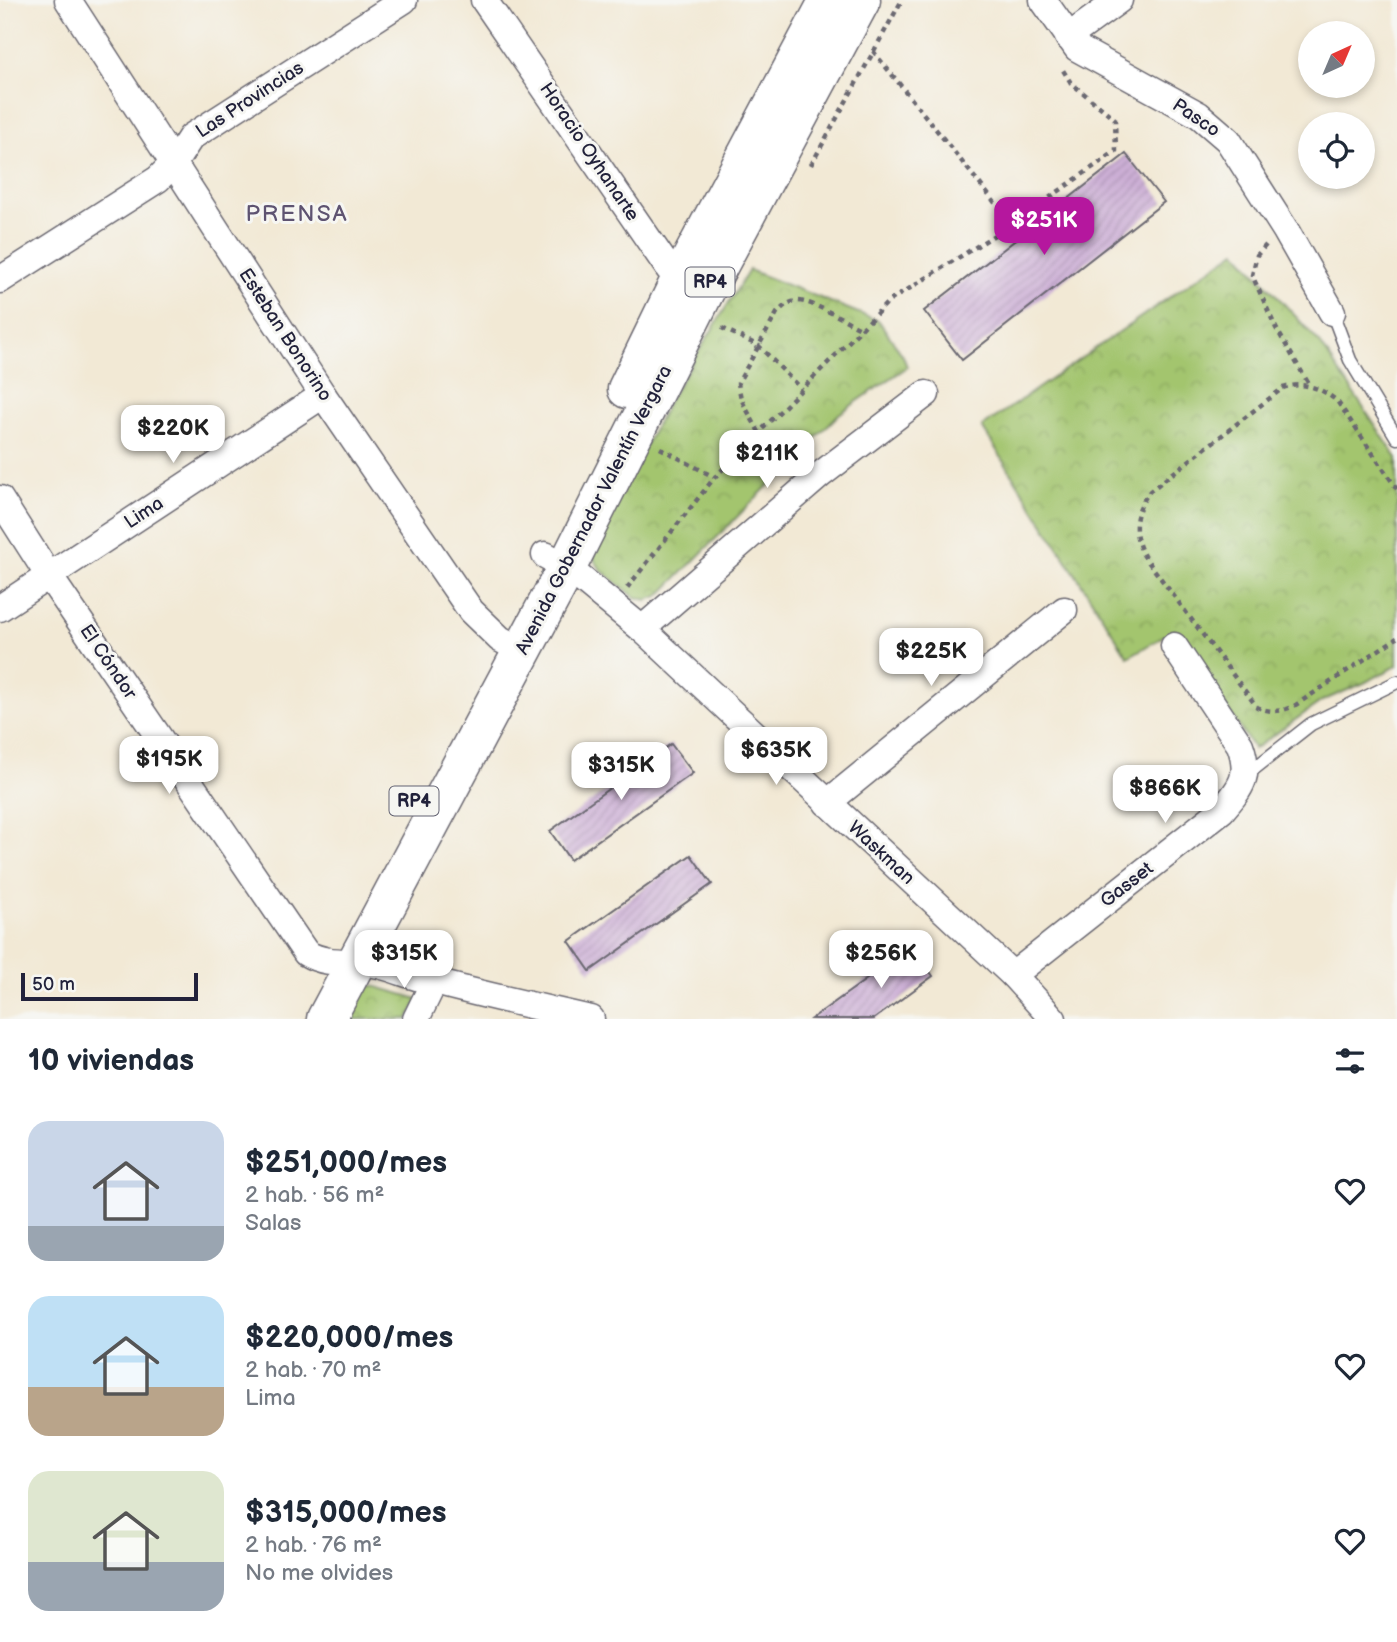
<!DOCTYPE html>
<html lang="es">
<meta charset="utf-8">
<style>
:root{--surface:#fff;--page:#f6f6f7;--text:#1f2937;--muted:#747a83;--accent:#b5179e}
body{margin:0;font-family:"Balsamiq Sans",sans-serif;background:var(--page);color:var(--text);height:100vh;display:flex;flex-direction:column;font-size:26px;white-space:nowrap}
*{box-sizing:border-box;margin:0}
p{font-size:23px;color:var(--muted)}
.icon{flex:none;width:38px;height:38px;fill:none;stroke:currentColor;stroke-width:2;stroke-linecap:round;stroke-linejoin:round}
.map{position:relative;height:1019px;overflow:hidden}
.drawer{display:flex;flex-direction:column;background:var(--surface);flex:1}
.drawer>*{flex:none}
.needle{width:46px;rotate:44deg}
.buttons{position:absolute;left:1298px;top:21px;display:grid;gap:14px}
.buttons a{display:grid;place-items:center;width:77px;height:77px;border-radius:50%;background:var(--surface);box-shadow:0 4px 10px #0003;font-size:35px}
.scale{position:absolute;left:21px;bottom:18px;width:177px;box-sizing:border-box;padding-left:7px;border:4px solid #22223b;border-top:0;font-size:19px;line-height:24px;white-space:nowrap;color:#22223b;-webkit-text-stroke:5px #f6f6f2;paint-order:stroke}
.price{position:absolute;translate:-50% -60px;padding:0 16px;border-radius:14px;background:#fff;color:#222;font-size:23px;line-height:46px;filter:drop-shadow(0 2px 4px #0008)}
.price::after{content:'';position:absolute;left:50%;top:42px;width:21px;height:16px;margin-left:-10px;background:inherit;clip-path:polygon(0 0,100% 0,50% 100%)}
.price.current{background:var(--accent);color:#fff}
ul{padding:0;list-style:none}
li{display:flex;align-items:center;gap:21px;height:175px;padding:0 28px}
li span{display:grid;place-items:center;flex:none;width:196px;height:140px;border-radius:21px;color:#555}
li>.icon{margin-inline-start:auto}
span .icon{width:84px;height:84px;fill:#fffc;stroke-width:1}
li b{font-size:30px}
h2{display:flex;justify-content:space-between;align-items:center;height:84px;padding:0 28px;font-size:30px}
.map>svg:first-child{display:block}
.park{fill:url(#park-crowns);stroke:#627454;stroke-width:2}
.building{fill:url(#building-hatch)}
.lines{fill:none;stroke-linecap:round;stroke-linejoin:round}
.service-casing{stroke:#6b6871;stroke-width:15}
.minor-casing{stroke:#6b6871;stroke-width:29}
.primary-casing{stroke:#6b6871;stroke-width:41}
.path{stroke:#6b6871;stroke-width:4.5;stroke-dasharray:5 5;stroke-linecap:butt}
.service{stroke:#fff;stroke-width:12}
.minor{stroke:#fff;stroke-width:26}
.primary{stroke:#fff;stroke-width:38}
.labels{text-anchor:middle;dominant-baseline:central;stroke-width:6;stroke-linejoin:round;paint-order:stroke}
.shield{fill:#f6f6f2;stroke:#626272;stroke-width:2}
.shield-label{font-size:18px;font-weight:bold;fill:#22223b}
.street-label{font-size:19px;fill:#22223b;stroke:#f6f6f2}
.quarter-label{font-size:23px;letter-spacing:2px;fill:#5e5371;stroke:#f6f6f2}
</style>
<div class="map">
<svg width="1397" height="1019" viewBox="0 0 1397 1019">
<defs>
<pattern id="park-crowns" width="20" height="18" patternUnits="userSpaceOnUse" patternTransform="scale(1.75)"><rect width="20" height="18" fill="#a3c56e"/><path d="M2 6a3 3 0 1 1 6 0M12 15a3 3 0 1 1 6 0" fill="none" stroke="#8ca960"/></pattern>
<pattern id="building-hatch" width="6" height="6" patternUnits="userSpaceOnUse" patternTransform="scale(1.75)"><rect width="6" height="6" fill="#ccafd5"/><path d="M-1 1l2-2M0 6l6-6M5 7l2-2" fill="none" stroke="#af96b8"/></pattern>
</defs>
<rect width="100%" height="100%" fill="#f6f6f2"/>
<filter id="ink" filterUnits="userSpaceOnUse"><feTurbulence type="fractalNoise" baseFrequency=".0143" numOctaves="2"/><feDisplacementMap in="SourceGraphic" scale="14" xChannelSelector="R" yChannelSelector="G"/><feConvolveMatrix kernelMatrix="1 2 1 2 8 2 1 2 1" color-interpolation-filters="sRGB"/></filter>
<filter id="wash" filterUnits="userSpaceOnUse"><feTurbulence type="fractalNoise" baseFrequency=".00686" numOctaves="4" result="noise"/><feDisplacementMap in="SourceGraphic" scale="28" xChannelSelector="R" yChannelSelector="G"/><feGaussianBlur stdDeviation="1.57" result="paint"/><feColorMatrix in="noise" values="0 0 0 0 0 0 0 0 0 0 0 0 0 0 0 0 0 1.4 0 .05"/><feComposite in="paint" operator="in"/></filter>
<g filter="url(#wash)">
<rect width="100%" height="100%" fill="#f2e9d5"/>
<g class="park">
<path d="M1236,251L1320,343L1397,458V666L1364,683L1322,701L1254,749L1175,630L1128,657L982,427Z"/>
<path d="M749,270L879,321L903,356L907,367L839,414L659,596L647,600L635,597L603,572L594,560L593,546L670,398Z"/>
<path d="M363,983L419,999L408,1019H344Z"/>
</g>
<g id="blocks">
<g class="building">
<path d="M1126,154L1164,202L962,360L924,311Z"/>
<path d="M671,744L693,773L570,860L550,831Z"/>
<path d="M691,855L712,884L590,971L569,941Z"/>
<path d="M912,947L933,976L874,1019H811Z"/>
</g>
</g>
</g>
<g filter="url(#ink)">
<use href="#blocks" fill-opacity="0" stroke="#6b6871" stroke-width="2"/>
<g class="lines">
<defs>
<g id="service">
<path d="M1332,312L1350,360L1397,438"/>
<path d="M1246,775L1311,724L1397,682"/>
</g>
<g id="minor">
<path d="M68,0L323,395L471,611L500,639L523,651"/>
<path d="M484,0L669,269L693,284"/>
<path d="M1043,0L1077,48L1199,115L1228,140L1286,231L1332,312"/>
<path d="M1068,37L1119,0"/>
<path d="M0,280L158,179L174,163L191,137L404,0"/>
<path d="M0,499L49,576L306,953C329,967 354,959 379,965C398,970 416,978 435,982C487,996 539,1007 591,1019"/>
<path d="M545,555L567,567L642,629L1013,975L1053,1019"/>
<path d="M0,608L323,395"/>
<path d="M642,629L820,475L926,394"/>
<path d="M827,803L1064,610"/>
<path d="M1013,975L1222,810C1242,787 1251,775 1240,745L1174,646"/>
<path d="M416,1019L434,982"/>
</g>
<g id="primary">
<path d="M627,389L681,278L829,0"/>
<path d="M326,1019L567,567L705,291L861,0"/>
</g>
</defs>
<use href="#service" class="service-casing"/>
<use href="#minor" class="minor-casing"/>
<use href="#primary" class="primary-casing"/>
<g class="path">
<path d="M873,51L1012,224"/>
<path d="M811,165L902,0"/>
<path d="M1266,245L1257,255L1252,275L1276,328L1310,386"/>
<path d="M722,328L759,346L801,389"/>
<path d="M759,432L741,399L738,383L777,313C783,307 788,302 796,301C812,300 845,321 861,328"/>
<path d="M660,448L714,477"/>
<path d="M1397,489L1337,401C1321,388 1304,381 1283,388L1150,491C1134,512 1131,531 1144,556L1257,707C1271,713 1280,712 1294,706L1397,638"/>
<path d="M627,588L715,477L888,302L1012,224L1116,151L1115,119L1071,83L1061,67"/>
</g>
<use href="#service" class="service"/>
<use href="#minor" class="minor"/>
<use href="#primary" class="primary"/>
</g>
</g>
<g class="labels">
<g class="shield">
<rect x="685.5" y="267.5" width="49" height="29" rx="5"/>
<rect x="389.5" y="786.5" width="49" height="29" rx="5"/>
</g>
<g class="shield-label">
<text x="710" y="282">RP4</text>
<text x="414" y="801">RP4</text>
</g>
<g class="street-label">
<text transform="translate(250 100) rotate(-33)">Las Provincias</text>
<text transform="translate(1196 118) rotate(34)">Pasco</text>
<text transform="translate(589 152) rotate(56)">Horacio Oyhanarte</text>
<text transform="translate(285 335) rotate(57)">Esteban Bonorino</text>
<text transform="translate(594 510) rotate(-63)">Avenida Gobernador Valentín Vergara</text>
<text transform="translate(144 513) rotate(-33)">Lima</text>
<text transform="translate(108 662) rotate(56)">El Cóndor</text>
<text transform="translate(881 853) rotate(43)">Waskman</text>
<text transform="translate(1127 885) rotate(-38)">Gasset</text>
</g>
<g class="quarter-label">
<text x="297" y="214">PRENSA</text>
</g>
</g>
</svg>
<div class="buttons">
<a><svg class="needle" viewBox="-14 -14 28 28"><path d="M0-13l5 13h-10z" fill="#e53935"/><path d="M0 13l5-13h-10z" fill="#747a83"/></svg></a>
<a><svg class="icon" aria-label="locate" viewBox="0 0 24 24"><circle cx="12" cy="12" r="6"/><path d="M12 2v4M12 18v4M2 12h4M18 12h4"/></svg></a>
</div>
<div class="scale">50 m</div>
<b class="price current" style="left:1044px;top:257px">$251K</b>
<b class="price" style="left:173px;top:465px">$220K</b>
<b class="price" style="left:767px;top:490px">$211K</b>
<b class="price" style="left:931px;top:688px">$225K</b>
<b class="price" style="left:776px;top:787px">$635K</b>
<b class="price" style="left:169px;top:796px">$195K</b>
<b class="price" style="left:621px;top:802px">$315K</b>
<b class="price" style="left:1165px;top:825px">$866K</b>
<b class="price" style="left:404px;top:990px">$315K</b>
<b class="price" style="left:881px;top:990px">$256K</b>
</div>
<section class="drawer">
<h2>10 viviendas<svg class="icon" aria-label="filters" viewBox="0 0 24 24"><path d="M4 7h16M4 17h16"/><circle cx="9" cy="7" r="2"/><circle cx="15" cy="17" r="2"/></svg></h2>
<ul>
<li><span style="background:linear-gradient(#c9d6e8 75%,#9aa5b1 0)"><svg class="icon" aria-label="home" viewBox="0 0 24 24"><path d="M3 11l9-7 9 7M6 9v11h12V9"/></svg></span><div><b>$251,000/mes</b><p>2 hab. · 56 m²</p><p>Salas</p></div><svg class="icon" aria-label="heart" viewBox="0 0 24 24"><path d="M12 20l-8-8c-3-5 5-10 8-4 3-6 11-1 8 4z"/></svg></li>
<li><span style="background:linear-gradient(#bfe0f5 65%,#b9a48a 0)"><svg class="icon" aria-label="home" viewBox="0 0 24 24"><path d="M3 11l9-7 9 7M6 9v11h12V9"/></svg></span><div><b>$220,000/mes</b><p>2 hab. · 70 m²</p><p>Lima</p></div><svg class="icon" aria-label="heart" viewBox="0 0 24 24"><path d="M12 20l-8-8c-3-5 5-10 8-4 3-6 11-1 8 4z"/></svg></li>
<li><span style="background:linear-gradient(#dfe7d0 65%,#9aa5b1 0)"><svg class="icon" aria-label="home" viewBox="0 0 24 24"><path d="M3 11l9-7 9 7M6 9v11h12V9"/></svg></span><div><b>$315,000/mes</b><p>2 hab. · 76 m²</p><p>No me olvides</p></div><svg class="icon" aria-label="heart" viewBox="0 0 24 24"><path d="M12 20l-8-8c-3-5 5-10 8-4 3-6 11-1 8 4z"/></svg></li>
</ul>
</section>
